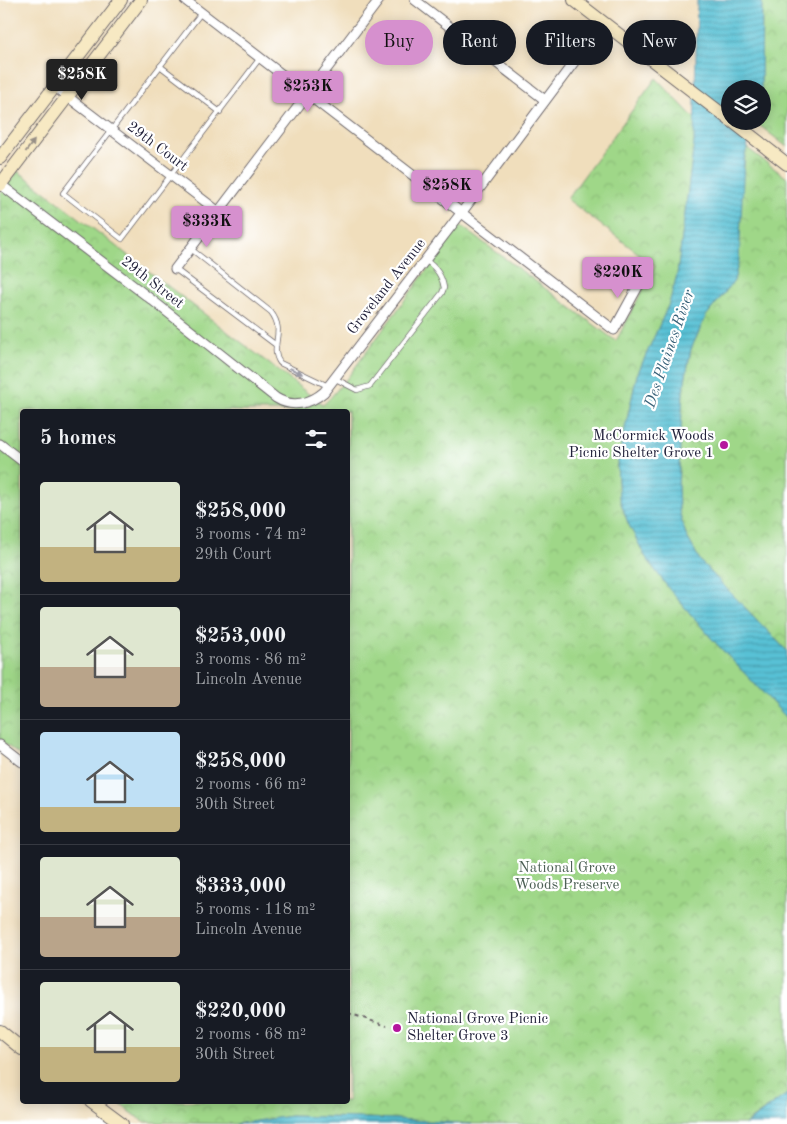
<!DOCTYPE html>
<meta charset="utf-8">
<style>
:root{--surface:#171b24;--page:#242831;--text:#f1f3f6;--muted:#9ea1a6;--line:#363941;--accent:#d690ce}
body{margin:0;font-family:"Old Standard TT",serif;background:var(--page);color:var(--text);height:100vh;display:flex;flex-direction:column;font-size:19px;white-space:nowrap}
*{box-sizing:border-box;margin:0}
p{font-size:16px;color:var(--muted)}
.icon{flex:none;width:28px;height:28px;fill:none;stroke:currentColor;stroke-width:2;stroke-linecap:round;stroke-linejoin:round}
.map{position:relative;flex:1;overflow:hidden}
.sheet{position:absolute;left:20px;top:409px;width:330px;height:695px;display:flex;flex-direction:column;background:var(--surface);border-radius:5px;box-shadow:0 2px 12px #0003}
.sheet>*{flex:none}
.hud{position:absolute;left:365px;top:20px;width:346px;height:45px;display:flex;gap:10px}
.fabs{position:absolute;left:721px;top:80px;display:grid;gap:10px}
.fabs a{display:grid;place-items:center;width:50px;height:50px;border-radius:50%;background:var(--surface);box-shadow:0 2px 12px #0003;font-size:25px}
.price{position:absolute;translate:-50% -42px;padding:0 11px;border-radius:5px;background:var(--accent);color:#111;font-size:16px;line-height:32px;filter:drop-shadow(0 1px 2px #0008)}
.price::after{content:'';position:absolute;left:50%;top:30px;width:15px;height:11px;margin-left:-8px;background:inherit;clip-path:polygon(0 0,100% 0,50% 100%)}
.price.selected{background:#222;color:#fff}
ul{padding:0;list-style:none}
li{display:flex;align-items:center;gap:15px;height:125px;padding:0 20px}
li+li{border-top:1px solid var(--line)}
li span{display:grid;place-items:center;flex:none;width:140px;height:100px;border-radius:5px;color:#555}
li>.icon{margin-inline-start:auto}
span .icon{width:60px;height:60px;fill:#fffc;stroke-width:1}
li b{font-size:21px}
h2{display:flex;justify-content:space-between;align-items:center;height:60px;padding:0 20px;font-size:21px}
.pill{padding:0 18px;border-radius:22px;background:var(--surface);box-shadow:0 2px 12px #0003;font-size:18px;line-height:45px}
.pill.selected{background:var(--accent);color:#111}
.map>svg:first-child{display:block}
.park{fill:url(#park-crowns);stroke:#607c62}
.water{fill:url(#water-rules);stroke:#3d7288}
.lines{fill:none;stroke-linecap:round;stroke-linejoin:round}
.lane-casing{stroke:#6a6468;stroke-width:6}
.street-casing{stroke:#6a6468;stroke-width:11}
.secondary-casing{stroke:#6a6468;stroke-width:14}
.path{stroke:#6a6468;stroke-width:2;stroke-dasharray:4 4;stroke-linecap:butt}
.lane{stroke:#fff;stroke-width:4.5}
.street{stroke:#fff;stroke-width:9}
.secondary{stroke:#f7e9c3;stroke-width:12}
.oneway{fill:#978f86}
.oneway2{fill:#9c9ca7}
.poi-dot{fill:#b5179e;stroke:#fff;stroke-width:2}
.labels{text-anchor:middle;dominant-baseline:central;stroke-width:4.5;stroke-linejoin:round;paint-order:stroke}
.street-label{font-size:15px;fill:#22223b;stroke:#fff}
.poi-label{font-size:15px;fill:#22223b;stroke:#fff;text-anchor:end}
.park-label{font-size:15px;fill:#4e6156;stroke:#fff}
.water-label{font-size:16px;font-style:italic;fill:#386279;stroke:#fff}
</style>
<div class="map">
<svg width="787" height="1124" viewBox="0 0 787 1124">
<defs>
<pattern id="park-crowns" width="20" height="18" patternUnits="userSpaceOnUse" patternTransform="scale(1.25)"><rect width="20" height="18" fill="#9fd788"/><path d="M2 6a3 3 0 1 1 6 0M12 15a3 3 0 1 1 6 0" fill="none" stroke="#89b876"/></pattern>
<pattern id="water-rules" width="6" height="5" patternUnits="userSpaceOnUse" patternTransform="scale(1.25)"><rect width="6" height="5" fill="#58c1d5"/><path d="M0 2.5h6" fill="none" stroke="#489cae"/></pattern>
</defs>
<rect width="100%" height="100%" fill="#fff"/>
<filter id="ink" filterUnits="userSpaceOnUse"><feTurbulence type="fractalNoise" baseFrequency=".02" numOctaves="2"/><feDisplacementMap in="SourceGraphic" scale="10" xChannelSelector="R" yChannelSelector="G"/><feConvolveMatrix kernelMatrix="1 2 1 2 8 2 1 2 1" color-interpolation-filters="sRGB"/></filter>
<filter id="wash" filterUnits="userSpaceOnUse"><feTurbulence type="fractalNoise" baseFrequency=".0096" numOctaves="4" result="noise"/><feDisplacementMap in="SourceGraphic" scale="20" xChannelSelector="R" yChannelSelector="G"/><feGaussianBlur stdDeviation="1.12" result="paint"/><feColorMatrix in="noise" values="0 0 0 0 0 0 0 0 0 0 0 0 0 0 0 0 0 1.4 0 .05"/><feComposite in="paint" operator="in"/></filter>
<g filter="url(#wash)">
<rect width="100%" height="100%" fill="#f0debc"/>
<g class="park">
<path d="M762,0H787V147L754,121H762V89H761Z"/>
<path d="M656,78L695,119L694,143L677,275L669,304L637,375L617,464L619,497L628,523L645,556L669,589L713,640L787,718V1094L745,1124H472L396,1119L291,1116L236,1124L144,1122L116,1101H348V411H22V757L0,740V194L18,171L323,405L331,397L348,377L460,225L616,341L655,266L567,199Z"/>
<path d="M746,147L787,178V651L701,562L686,535L679,511L678,486L683,391L691,349L706,316L734,281L739,259L742,186Z"/>
</g>
<g class="water">
<path d="M697,0H762L761,89H730V121H754L744,159L739,259L734,281L706,316L691,349L683,391L678,486L679,511L686,535L701,562L787,651V718L713,640L669,589L645,556L628,523L619,497L617,464L637,375L669,304L677,275L694,143Z"/>
<path d="M787,1094V1124H745L749,1122Z"/>
<path d="M291,1116L396,1119L472,1124H236Z"/>
</g>
</g>
<g filter="url(#ink)">
<g class="lines">
<defs>
<g id="lane">
<path d="M201,13L63,193L122,239L260,58"/>
<path d="M160,66L220,112"/>
<path d="M191,249L271,312C287,333 268,346 280,363L328,386"/>
<path d="M175,269L276,345"/>
<path d="M334,378L357,390L370,386L442,293L444,288C442,275 436,267 425,260"/>
</g>
<g id="street">
<path d="M185,0L614,330L642,279"/>
<path d="M415,0L545,100"/>
<path d="M55,87L219,212"/>
<path d="M0,184L152,300L276,398C292,408 310,404 324,392L462,212L604,22"/>
<path d="M175,269L379,0"/>
<path d="M0,444L22,461"/>
<path d="M0,745L22,762"/>
</g>
<g id="secondary">
<path d="M574,0L730,120"/>
<path d="M732,121L787,164"/>
<path d="M0,158L121,0"/>
<path d="M0,185L141,0"/>
<path d="M0,1031L22,1049"/>
<path d="M91,1101L122,1124"/>
</g>
</defs>
<use href="#lane" class="lane-casing"/>
<use href="#street" class="street-casing"/>
<use href="#secondary" class="secondary-casing"/>
<path class="path" d="M348,1013L387,1026"/>
<use href="#lane" class="lane"/>
<use href="#street" class="street"/>
<use href="#secondary" class="secondary"/>
</g>
<defs><path id="oneway-solid" d="M-6-.8H1V-3.2L6.5 0L1 3.2V.8H-6Z" transform="scale(1.25)"/></defs>
<use class="oneway" href="#oneway-solid" transform="translate(30 146) rotate(-53)"/>
<use class="oneway2" href="#oneway-solid" transform="translate(296 371) rotate(25)"/>
</g>
<g class="poi-dot">
<circle cx="724" cy="445" r="5"/>
<circle cx="397" cy="1028" r="5"/>
</g>
<g class="labels">
<g class="street-label">
<text transform="translate(157 147) rotate(37)">29th Court</text>
<text transform="translate(152 283) rotate(38)">29th Street</text>
<text transform="translate(387 287) rotate(-52)">Groveland Avenue</text>
</g>
<g class="poi-label">
<text x="714" y="436">McCormick Woods<tspan x="714" dy="17">Picnic Shelter Grove 1</tspan></text>
<text x="407" y="1019" text-anchor="start">National Grove Picnic<tspan x="407" dy="17">Shelter Grove 3</tspan></text>
</g>
<g class="park-label">
<text x="567" y="868">National Grove<tspan x="567" dy="17">Woods Preserve</tspan></text>
</g>
<g class="water-label">
<text transform="translate(670 349) rotate(-71)">Des Plaines River</text>
</g>
</g>
</svg>
<div class="fabs">
<a><svg class="icon" aria-label="layers" viewBox="0 0 24 24"><path d="M12 4l9 5-9 5-9-5zM3 14l9 5 9-5"/></svg></a>
</div>
<b class="price selected" style="left:82px;top:101px">$258K</b>
<b class="price" style="left:308px;top:113px">$253K</b>
<b class="price" style="left:447px;top:212px">$258K</b>
<b class="price" style="left:207px;top:248px">$333K</b>
<b class="price" style="left:618px;top:299px">$220K</b>
<div class="hud">
<a class="pill selected">Buy</a>
<a class="pill">Rent</a>
<a class="pill">Filters</a>
<a class="pill">New</a>
</div>
<section class="sheet">
<h2>5 homes<svg class="icon" aria-label="filters" viewBox="0 0 24 24"><path d="M4 7h16M4 17h16"/><circle cx="9" cy="7" r="2"/><circle cx="15" cy="17" r="2"/></svg></h2>
<ul>
<li><span style="background:linear-gradient(#dfe7d0 65%,#c2b280 0)"><svg class="icon" aria-label="home" viewBox="0 0 24 24"><path d="M3 11l9-7 9 7M6 9v11h12V9"/></svg></span><div><b>$258,000</b><p>3 rooms · 74 m²</p><p>29th Court</p></div></li>
<li><span style="background:linear-gradient(#dfe7d0 60%,#b9a48a 0)"><svg class="icon" aria-label="home" viewBox="0 0 24 24"><path d="M3 11l9-7 9 7M6 9v11h12V9"/></svg></span><div><b>$253,000</b><p>3 rooms · 86 m²</p><p>Lincoln Avenue</p></div></li>
<li><span style="background:linear-gradient(#bfe0f5 75%,#c2b280 0)"><svg class="icon" aria-label="home" viewBox="0 0 24 24"><path d="M3 11l9-7 9 7M6 9v11h12V9"/></svg></span><div><b>$258,000</b><p>2 rooms · 66 m²</p><p>30th Street</p></div></li>
<li><span style="background:linear-gradient(#dfe7d0 60%,#b9a48a 0)"><svg class="icon" aria-label="home" viewBox="0 0 24 24"><path d="M3 11l9-7 9 7M6 9v11h12V9"/></svg></span><div><b>$333,000</b><p>5 rooms · 118 m²</p><p>Lincoln Avenue</p></div></li>
<li><span style="background:linear-gradient(#dfe7d0 65%,#c2b280 0)"><svg class="icon" aria-label="home" viewBox="0 0 24 24"><path d="M3 11l9-7 9 7M6 9v11h12V9"/></svg></span><div><b>$220,000</b><p>2 rooms · 68 m²</p><p>30th Street</p></div></li>
</ul>
</section>
</div>
